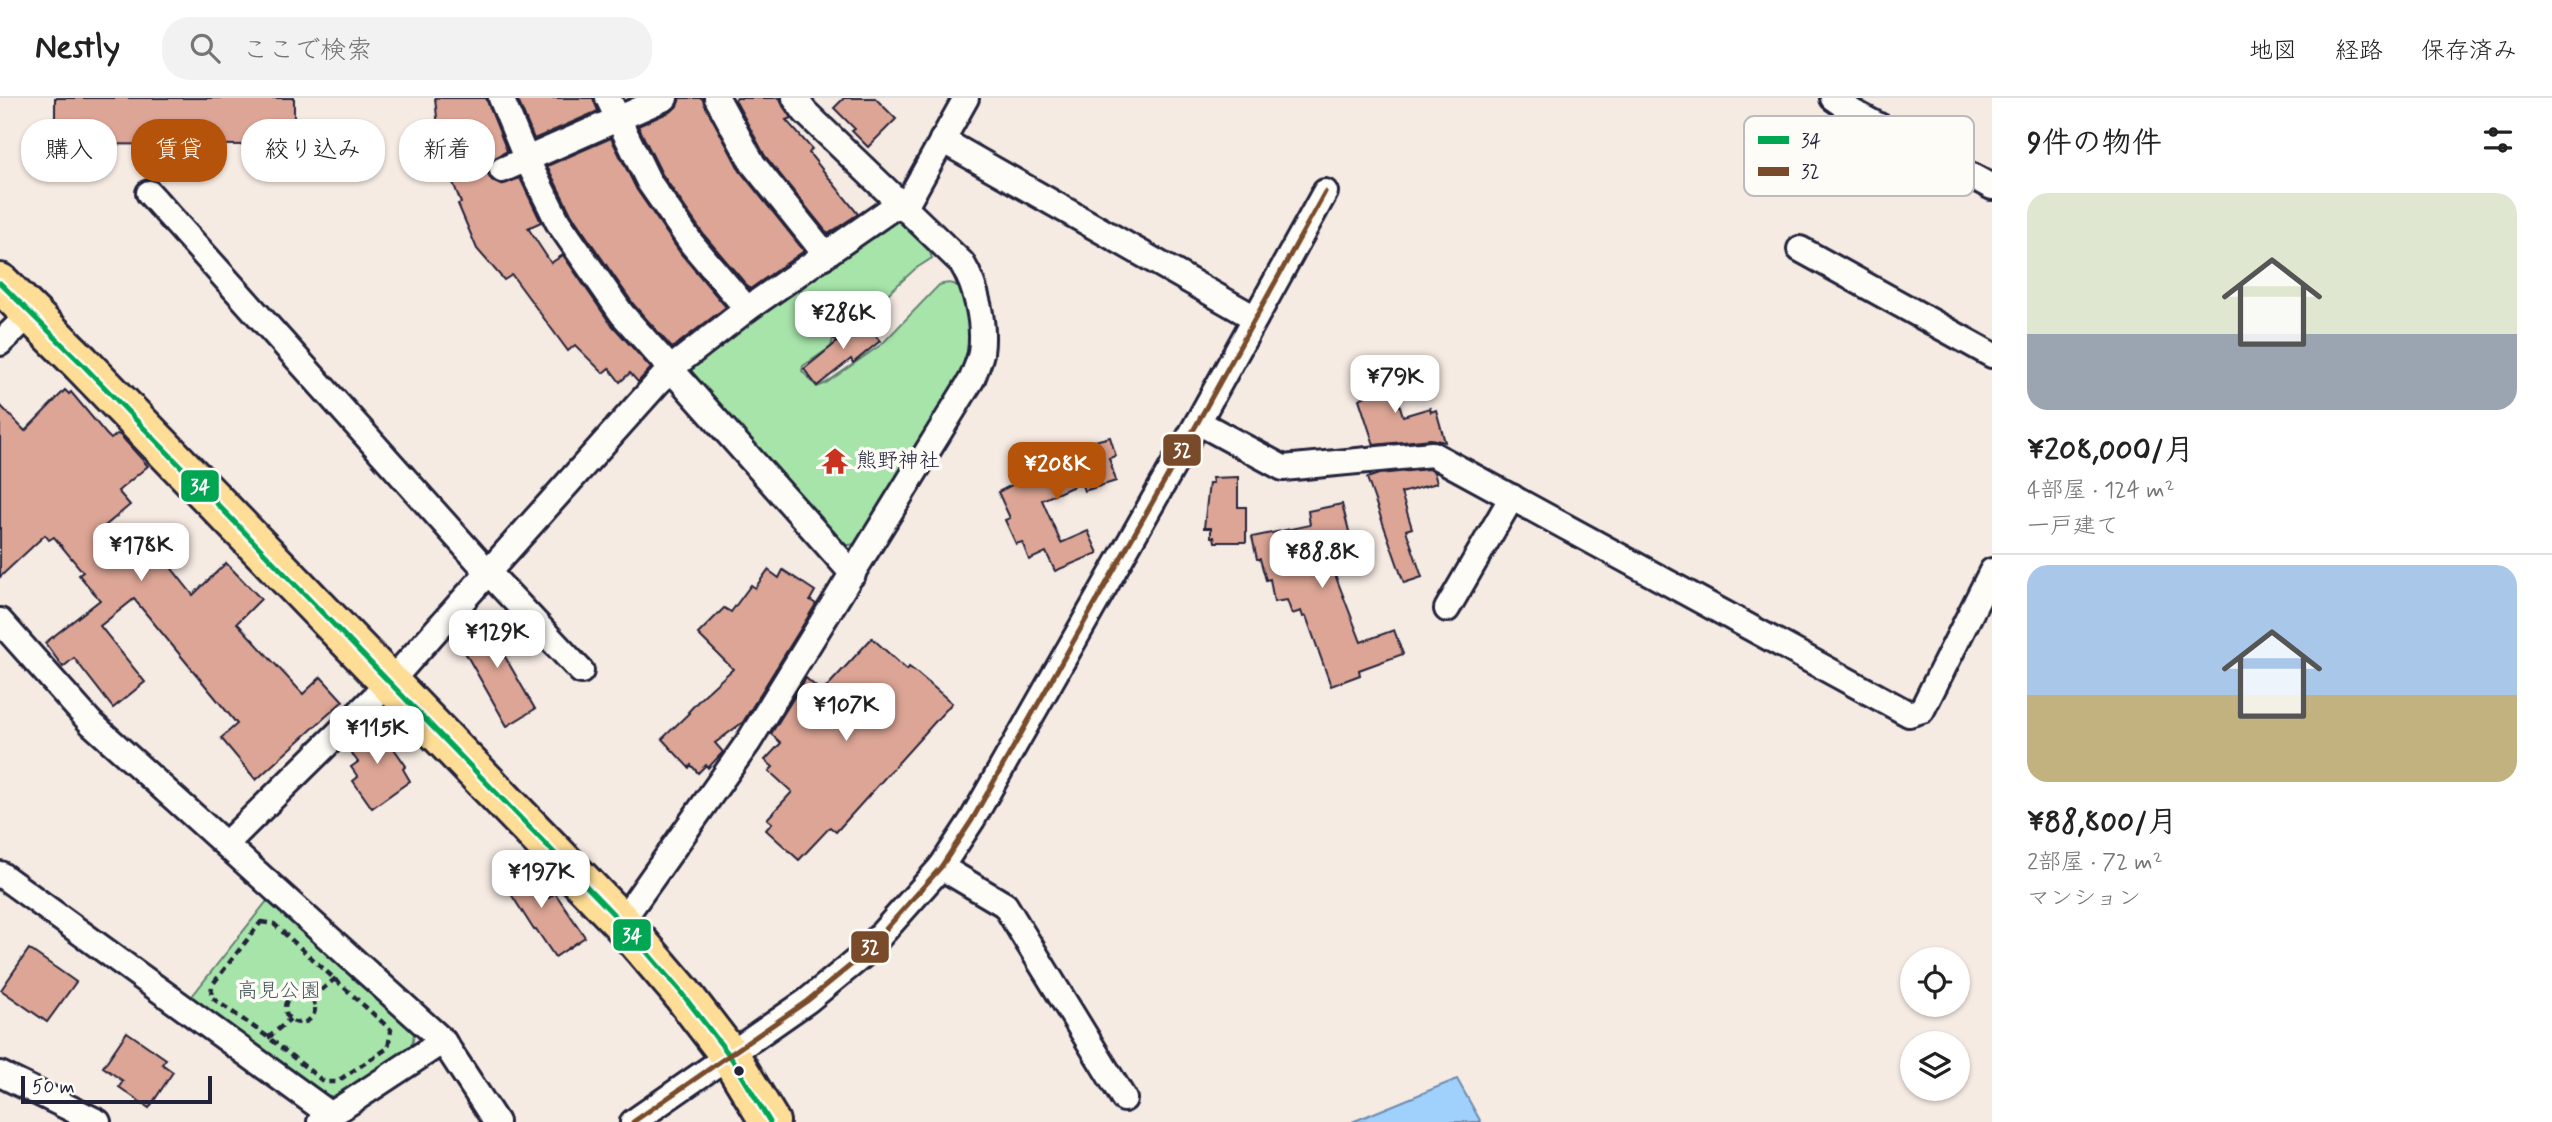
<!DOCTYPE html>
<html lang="ja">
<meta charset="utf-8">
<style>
:root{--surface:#fff;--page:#f2f2f2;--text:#222;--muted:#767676;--line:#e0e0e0;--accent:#b45309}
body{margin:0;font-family:Mynerve,"Klee One",sans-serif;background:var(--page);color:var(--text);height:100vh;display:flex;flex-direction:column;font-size:26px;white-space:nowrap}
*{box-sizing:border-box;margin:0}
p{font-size:23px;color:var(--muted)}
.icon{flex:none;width:38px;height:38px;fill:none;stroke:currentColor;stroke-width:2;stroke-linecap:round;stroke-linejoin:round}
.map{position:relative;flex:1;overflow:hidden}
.details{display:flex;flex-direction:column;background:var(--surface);width:560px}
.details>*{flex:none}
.guide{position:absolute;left:21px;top:21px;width:665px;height:63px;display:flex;gap:14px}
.tools{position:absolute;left:1900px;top:849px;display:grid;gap:14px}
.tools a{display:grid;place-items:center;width:70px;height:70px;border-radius:50%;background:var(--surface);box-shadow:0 2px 5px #0004;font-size:35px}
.scale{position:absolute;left:21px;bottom:18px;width:191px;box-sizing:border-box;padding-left:7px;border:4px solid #22223b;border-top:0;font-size:19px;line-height:24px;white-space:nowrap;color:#22223b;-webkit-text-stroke:5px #fdfcf7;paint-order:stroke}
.price{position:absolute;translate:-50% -60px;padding:0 16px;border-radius:14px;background:#fff;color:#222;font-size:23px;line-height:46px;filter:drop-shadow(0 2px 4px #0008)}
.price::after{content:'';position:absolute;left:50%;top:42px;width:21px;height:16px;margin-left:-10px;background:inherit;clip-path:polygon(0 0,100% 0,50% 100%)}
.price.active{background:var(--accent);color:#fff}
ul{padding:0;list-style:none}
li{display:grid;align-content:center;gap:14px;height:371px;padding:0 35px}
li+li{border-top:2px solid var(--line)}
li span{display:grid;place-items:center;height:217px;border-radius:21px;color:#555}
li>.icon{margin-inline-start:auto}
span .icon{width:126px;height:126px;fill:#fffc;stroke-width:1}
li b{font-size:30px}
h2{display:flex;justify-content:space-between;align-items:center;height:84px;padding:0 35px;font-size:30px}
.tag{padding:0 24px;border-radius:28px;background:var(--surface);box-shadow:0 2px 5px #0004;font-size:24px;line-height:63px}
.tag.active{background:var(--accent);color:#fff}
header{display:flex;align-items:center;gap:42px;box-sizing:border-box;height:98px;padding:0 35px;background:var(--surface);border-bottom:2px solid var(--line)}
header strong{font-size:33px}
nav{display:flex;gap:38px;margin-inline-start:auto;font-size:24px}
.search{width:490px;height:63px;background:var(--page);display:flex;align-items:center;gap:18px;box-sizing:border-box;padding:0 24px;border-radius:28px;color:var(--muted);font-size:26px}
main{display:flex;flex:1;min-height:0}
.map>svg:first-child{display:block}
.green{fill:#a7e4aa;stroke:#648372;stroke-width:2}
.water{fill:#9fd1fc;stroke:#6d8baf;stroke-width:2}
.building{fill:#dca595;stroke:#22223b;stroke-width:2}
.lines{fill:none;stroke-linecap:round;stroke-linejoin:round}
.street-casing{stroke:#22223b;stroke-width:30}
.primary-casing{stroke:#22223b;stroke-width:44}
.path{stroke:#22223b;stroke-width:4.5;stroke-dasharray:7 5;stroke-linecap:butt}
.street{stroke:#fdfcf7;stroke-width:24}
.primary{stroke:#fedd96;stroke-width:38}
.bus-1-casing{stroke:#fdfcf7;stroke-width:10}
.bus-2-casing{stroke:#fdfcf7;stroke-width:10}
.bus-1{stroke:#00a651;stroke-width:5}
.bus-2{stroke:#7a4b2a;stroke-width:5}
.bus-dot{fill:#22223b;stroke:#fdfcf7;stroke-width:2.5}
.labels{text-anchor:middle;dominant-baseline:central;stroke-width:7;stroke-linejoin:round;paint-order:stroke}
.poi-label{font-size:21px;fill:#22223b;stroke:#fdfcf7;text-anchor:start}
.park-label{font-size:21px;fill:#4a5c5c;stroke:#fdfcf7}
.key{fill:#fdfcf7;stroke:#bbbbbf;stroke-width:2}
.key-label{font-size:19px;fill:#22223b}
.line-badge{stroke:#fdfcf7;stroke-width:2.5}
.badge-label{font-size:19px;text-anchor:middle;font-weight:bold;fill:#fff}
</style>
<header>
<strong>Nestly</strong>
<div class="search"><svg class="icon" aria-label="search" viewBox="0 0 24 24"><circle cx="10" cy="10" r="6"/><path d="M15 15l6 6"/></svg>ここで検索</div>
<nav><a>地図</a><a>経路</a><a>保存済み</a></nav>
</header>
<main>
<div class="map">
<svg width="1992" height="1024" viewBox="0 0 1992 1024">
<rect width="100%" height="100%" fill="#f6ebe3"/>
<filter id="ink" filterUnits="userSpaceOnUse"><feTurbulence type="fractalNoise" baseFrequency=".0143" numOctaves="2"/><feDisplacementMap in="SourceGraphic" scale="14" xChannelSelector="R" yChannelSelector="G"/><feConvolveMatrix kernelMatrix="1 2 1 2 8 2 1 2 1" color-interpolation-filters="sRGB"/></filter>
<g filter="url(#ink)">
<g class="green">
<path d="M898,120L929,152L932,160L915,171L867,215L834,237L831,249L803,268L802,273L817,289L826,285L882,246L939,187C951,183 958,185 964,197C975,219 971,255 961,276C953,294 940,311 930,327C906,365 883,404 859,442C851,450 845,447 836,443L689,275L690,267L695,259Z"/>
<path d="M267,803L414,935L412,950L338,999L324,997L189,902Z"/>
</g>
<path class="water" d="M1457,981L1481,1024H1352Z"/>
<g class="building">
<path d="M55,0H294V36H250V47L55,46Z"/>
<path d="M435,0H486L507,53L490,63L487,70L489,79L494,84L501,87L520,80L541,124L528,130L551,165L563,157L610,225L651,270L638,284L630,275L620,284L609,270L603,275L575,247L568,253L512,177L504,182L477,151L458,106L461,105L449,74L457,71L438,29Z"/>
<path d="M517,0H593L598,13L534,41Z"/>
<path d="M680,0H702L740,73L804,153L750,191L704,137L662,76L638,28L672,13L677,8Z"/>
<path d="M737,0H780L783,8L791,20L786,22L812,51L809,55L858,116L828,136L765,58L735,2Z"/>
<path d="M844,0H875L896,21L868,49L852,33L855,31L834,10Z"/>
<path d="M611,40L637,92L681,156L726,209L672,250L634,207L571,116L547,68Z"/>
<path d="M861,219L880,243L853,265L851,261L817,288L804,271L837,244L834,240Z"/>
<path d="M1389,273L1403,318L1430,310L1431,314L1436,312L1445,344L1431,341L1374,347L1359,301L1366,298L1361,282Z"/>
<path d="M65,292L69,296L71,294L106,336L111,341L117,336L120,337L148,368L118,393L130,407L105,428L140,470L155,458L157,460L161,457L193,497L226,465L261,501L237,525L303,596L321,579L343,603L256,682L221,640L237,626L134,501L100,528L145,584L113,610L74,560L63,569L45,545L100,502L79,477L83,474L54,439L49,442L45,437L0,479V307L25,333Z"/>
<path d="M1110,339L1116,358L1109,360L1116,383L1084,393L1081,385L1042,402L1061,445L1088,433L1098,455L1055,473L1046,454L1029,462L1022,444L1016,446L1005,422L1010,420L998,394L1064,361L1061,352Z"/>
<path d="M1429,371L1434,374L1437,385L1401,395L1412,430L1406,432L1422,479L1404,485L1367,380L1379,376Z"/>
<path d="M1238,379V409H1246V444H1215L1214,439H1211V430H1204L1209,385H1213L1212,380Z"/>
<path d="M1342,406L1358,468L1334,474L1361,544L1394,532L1403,556L1359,572L1360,577L1331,588L1306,518L1303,519L1301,513L1292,516L1287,502L1274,504L1270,481L1266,482L1260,461H1257L1252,439L1310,427L1308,413Z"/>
<path d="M768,472L779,480L783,472L815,493L810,502L816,506L743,624L715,645L723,654L708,670L706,667L698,675L691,667L689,670L662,641L689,615L688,614L702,599L733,571L698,536L724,510L731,514L751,487L755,490Z"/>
<path d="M493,523L495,526L499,524L514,550L504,557L535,611L507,628L458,542L487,524L489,526Z"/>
<path d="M872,540L907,572L909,569L916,574L952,605L836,734L830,729L799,762L766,732L772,725L767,721L792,694L769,673L773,669L765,662L781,645L771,636L806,580L822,594Z"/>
<path d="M376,625L406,668L403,671L410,683L372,710L353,683L358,679L351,669L358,664L346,648Z"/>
<path d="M514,759L539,800L543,797L549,800L555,795L585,839L555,859L536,831L534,832L495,771Z"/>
<path d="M29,851L76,884L47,924L1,892Z"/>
<path d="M127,934L166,961L162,966L173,974L149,1010L119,989L123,983L103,969Z"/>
</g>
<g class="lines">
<defs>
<g id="street">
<path d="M501,0L526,60L558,124L622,216L853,476"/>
<path d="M608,0L649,84L692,146L747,211"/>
<path d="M717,0L753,66L826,157"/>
<path d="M1833,0L1853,14L1992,89"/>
<path d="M942,42L1255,220"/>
<path d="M502,72L665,0"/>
<path d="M149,95L488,474L581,573"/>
<path d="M904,111L966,0"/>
<path d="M1800,151L1992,257"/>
<path d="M0,245L31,215"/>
<path d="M1198,324L1283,370L1432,356L1909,616L1922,612L1992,473"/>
<path d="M1447,511L1512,399"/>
<path d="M0,523L91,625L443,943"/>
<path d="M226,746L389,585L670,271L747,211L898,106"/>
<path d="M941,769L1005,807L1124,1001"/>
<path d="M0,776L331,1017"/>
<path d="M621,824L749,643L972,281C975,273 979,264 981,255C985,226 977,190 962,165L805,14L795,0"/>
<path d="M0,976L98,1024"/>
<path d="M320,1024L443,943L496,1024"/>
<path d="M633,1024L807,903L862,858L941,769L972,722L1198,324L1325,94"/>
</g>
<path id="primary" d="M0,185L81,265L621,824L680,893L730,958L770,1024"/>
</defs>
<use href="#street" class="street-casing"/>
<use href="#primary" class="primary-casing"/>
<g class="path">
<path d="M261,824L274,826L391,932L388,950L336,984H324L268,939L211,899L212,887Z"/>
<circle cx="300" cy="910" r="15"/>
<path d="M312,900L336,880"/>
<path d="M268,940L290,921"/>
</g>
<use href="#street" class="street"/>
<use href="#primary" class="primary"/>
<defs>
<path id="bus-1" d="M0,185L81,265L621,824L680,893L730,958L770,1024"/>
<path id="bus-2" d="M633,1024L807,903L862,858L941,769L972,722L1198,324L1325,94"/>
</defs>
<use href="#bus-1" class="bus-1-casing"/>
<use href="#bus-2" class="bus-2-casing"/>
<use href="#bus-1" class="bus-1"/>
<use href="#bus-2" class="bus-2"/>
</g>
</g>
<defs>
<symbol id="temple-bare" viewBox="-9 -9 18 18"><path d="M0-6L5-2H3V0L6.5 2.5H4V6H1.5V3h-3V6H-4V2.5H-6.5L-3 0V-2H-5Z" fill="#c8321e" stroke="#fdfcf7" stroke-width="2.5" paint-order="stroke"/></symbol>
</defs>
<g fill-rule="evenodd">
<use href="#temple-bare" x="816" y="344" width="38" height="38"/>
</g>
<circle class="bus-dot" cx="739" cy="973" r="6"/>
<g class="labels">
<g class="poi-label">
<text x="856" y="363">熊野神社</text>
</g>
<g class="park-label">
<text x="279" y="893">高見公園</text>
</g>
</g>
<rect x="1744" y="18" width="230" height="80" rx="10" class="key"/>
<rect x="1758" y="38" width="31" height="8" fill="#00a651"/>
<rect x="1758" y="69" width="31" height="9" fill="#7a4b2a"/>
<g class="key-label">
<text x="1801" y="49">34</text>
<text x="1801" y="80">32</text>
</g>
<g class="line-badge">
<rect x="1162" y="335" width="40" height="34" rx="7" fill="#7a4b2a"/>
<rect x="180" y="371" width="40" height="34" rx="7" fill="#00a651"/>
<rect x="612" y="820" width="40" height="34" rx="7" fill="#00a651"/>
<rect x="850" y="832" width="40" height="34" rx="7" fill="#7a4b2a"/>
</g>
<g class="badge-label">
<text x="1182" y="359">32</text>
<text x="200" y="395">34</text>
<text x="632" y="844">34</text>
<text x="870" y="856">32</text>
</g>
</svg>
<div class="tools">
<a><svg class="icon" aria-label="locate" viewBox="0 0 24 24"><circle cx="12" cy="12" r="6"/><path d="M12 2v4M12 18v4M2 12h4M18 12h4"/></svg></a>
<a><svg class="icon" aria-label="layers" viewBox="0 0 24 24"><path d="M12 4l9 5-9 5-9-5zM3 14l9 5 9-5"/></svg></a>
</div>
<div class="scale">50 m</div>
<b class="price" style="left:843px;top:253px">¥286K</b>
<b class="price" style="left:1395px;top:317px">¥79K</b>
<b class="price active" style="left:1057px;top:404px">¥208K</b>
<b class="price" style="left:141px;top:485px">¥178K</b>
<b class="price" style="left:1322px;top:492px">¥88.8K</b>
<b class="price" style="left:497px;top:572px">¥129K</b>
<b class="price" style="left:846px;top:645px">¥107K</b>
<b class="price" style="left:377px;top:668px">¥115K</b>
<b class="price" style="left:541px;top:812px">¥197K</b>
<div class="guide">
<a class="tag">購入</a>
<a class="tag active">賃貸</a>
<a class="tag">絞り込み</a>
<a class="tag">新着</a>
</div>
</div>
<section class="details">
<h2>9件の物件<svg class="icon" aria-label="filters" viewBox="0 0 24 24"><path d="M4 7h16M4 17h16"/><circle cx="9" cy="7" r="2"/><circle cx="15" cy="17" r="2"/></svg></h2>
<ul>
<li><span style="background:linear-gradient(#dfe7d0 65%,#9aa5b1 0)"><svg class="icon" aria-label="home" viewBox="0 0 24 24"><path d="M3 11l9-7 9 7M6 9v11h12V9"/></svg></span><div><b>¥208,000/月</b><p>4部屋 · 124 m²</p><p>一戸建て</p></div></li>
<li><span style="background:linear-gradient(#a9c7e8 60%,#c2b280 0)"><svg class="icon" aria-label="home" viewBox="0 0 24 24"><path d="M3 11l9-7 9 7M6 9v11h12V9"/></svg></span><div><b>¥88,800/月</b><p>2部屋 · 72 m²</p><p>マンション</p></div></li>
</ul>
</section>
</main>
